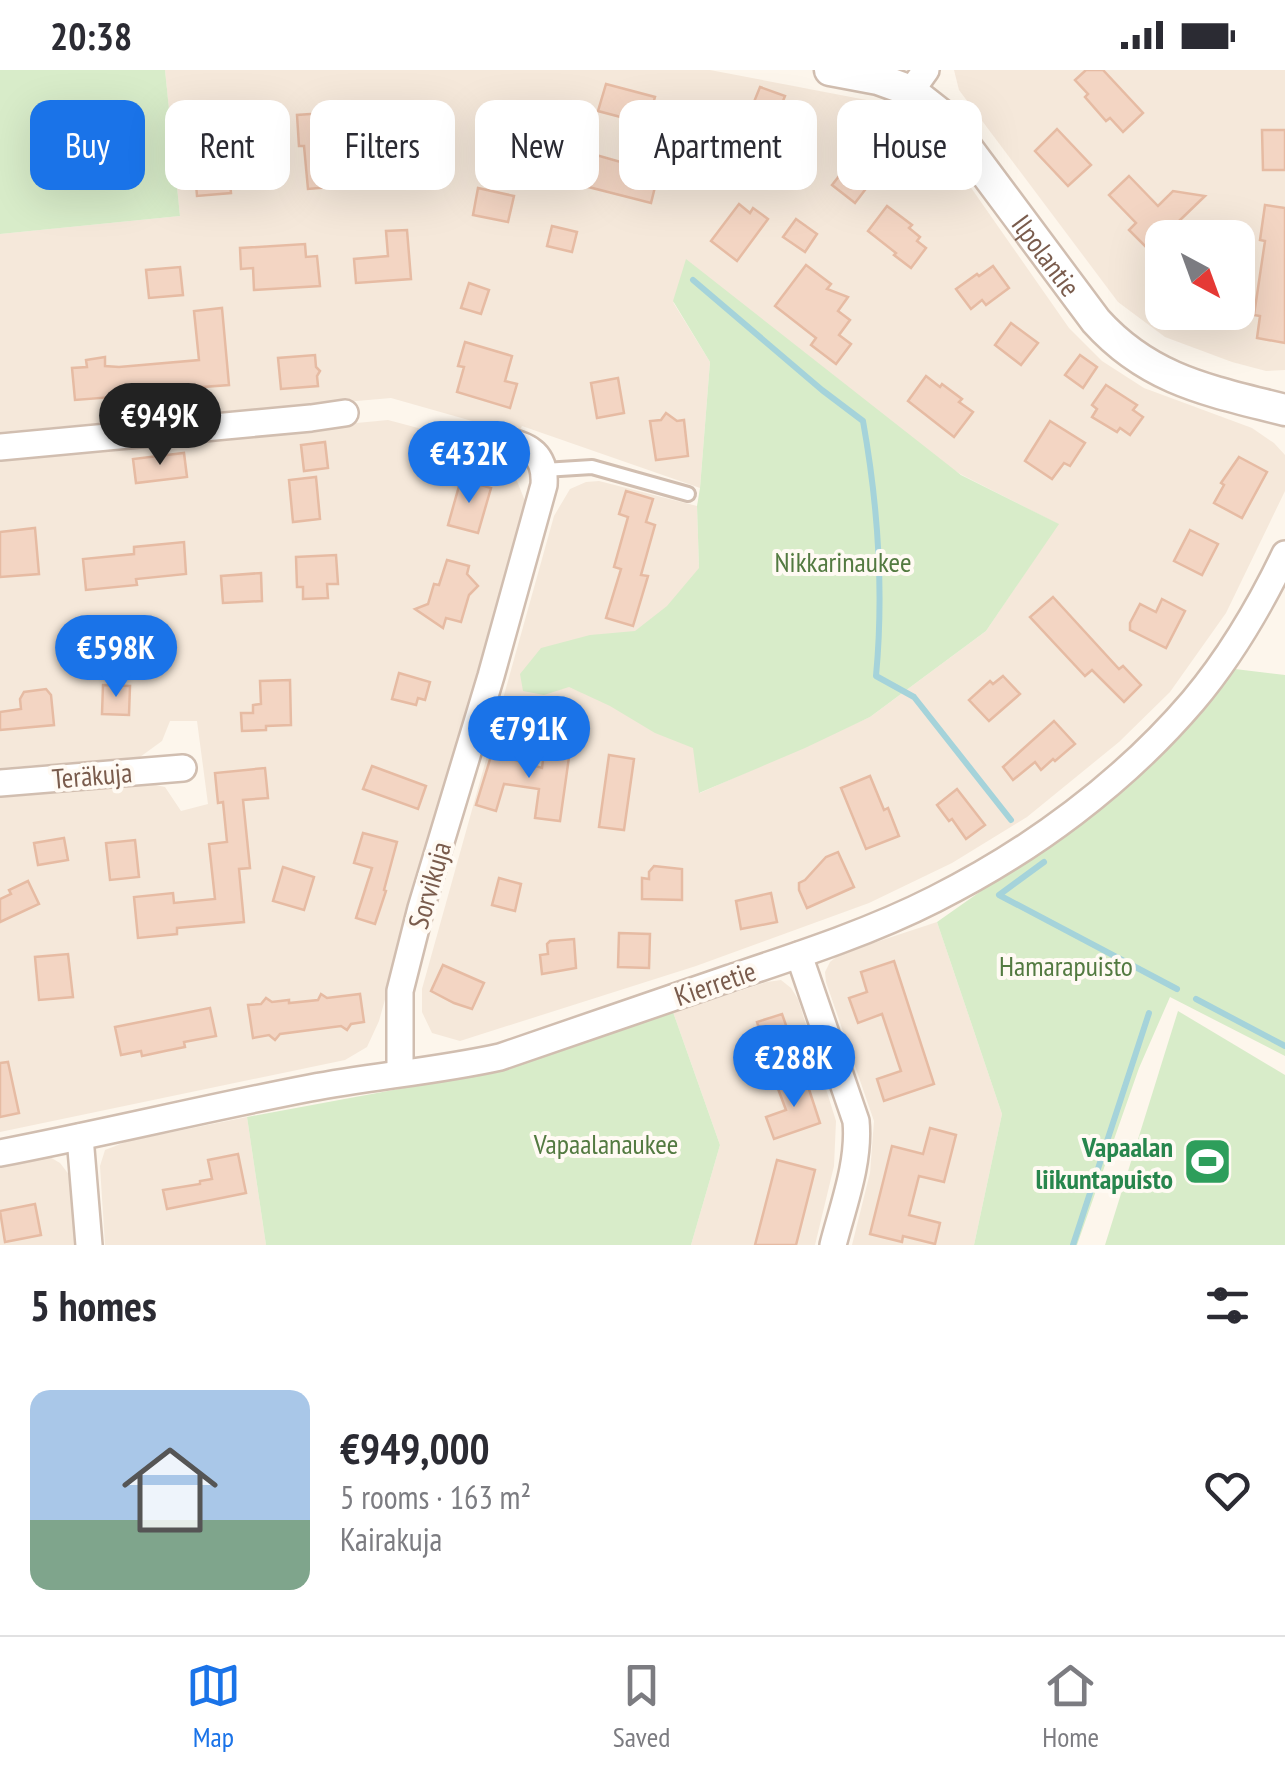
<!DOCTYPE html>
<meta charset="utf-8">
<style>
:root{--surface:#fff;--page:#f2f2f3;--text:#2b2b33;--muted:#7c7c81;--line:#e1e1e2;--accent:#1a73e8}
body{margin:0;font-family:"PT Sans Narrow",sans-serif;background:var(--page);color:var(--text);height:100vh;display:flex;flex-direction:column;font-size:38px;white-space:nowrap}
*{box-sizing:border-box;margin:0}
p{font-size:32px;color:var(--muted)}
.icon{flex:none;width:55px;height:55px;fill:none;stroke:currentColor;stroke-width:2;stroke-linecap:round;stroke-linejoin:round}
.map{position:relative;height:1175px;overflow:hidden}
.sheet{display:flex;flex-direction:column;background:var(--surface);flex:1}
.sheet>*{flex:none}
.banner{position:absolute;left:30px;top:30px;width:1225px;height:90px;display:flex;gap:20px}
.needle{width:65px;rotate:139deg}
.fabs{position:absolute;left:1145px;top:150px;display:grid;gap:20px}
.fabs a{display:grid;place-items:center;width:110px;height:110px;border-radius:20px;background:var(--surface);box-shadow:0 10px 40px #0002;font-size:50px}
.price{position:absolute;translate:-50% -85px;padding:0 22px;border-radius:35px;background:var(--accent);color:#fff;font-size:32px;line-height:65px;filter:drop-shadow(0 2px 5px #0008)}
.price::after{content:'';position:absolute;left:50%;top:60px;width:30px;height:22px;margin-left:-15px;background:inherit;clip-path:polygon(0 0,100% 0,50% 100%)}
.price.selected{background:#222;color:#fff}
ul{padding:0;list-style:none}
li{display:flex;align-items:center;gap:30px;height:250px;padding:0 30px}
li span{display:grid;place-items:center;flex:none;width:280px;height:200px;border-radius:20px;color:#555}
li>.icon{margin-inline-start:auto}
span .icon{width:120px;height:120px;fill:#fffc;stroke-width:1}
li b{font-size:42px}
h2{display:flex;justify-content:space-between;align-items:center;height:120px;padding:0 30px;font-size:42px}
.tag{padding:0 35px;border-radius:20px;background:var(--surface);box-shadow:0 10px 40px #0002;font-size:35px;line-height:90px}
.tag.selected{background:var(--accent);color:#fff}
.status{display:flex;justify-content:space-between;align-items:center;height:70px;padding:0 50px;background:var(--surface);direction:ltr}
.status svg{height:28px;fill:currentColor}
.tab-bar{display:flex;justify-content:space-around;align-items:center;height:140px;border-top:2px solid var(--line);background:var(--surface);font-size:28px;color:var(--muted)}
.tab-bar a{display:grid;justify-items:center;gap:5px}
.tab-bar .selected{color:var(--accent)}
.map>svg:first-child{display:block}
.residential{fill:#f5e8da;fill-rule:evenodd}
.green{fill:#d8ecc9}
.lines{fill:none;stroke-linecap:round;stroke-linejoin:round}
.stream{stroke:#a5d3da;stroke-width:6}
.building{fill:#f3d5c3;stroke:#e6bba3;stroke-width:2.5}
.service-casing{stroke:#d1beb0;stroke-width:18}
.minor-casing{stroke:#d1beb0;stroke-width:30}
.tertiary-casing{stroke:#d1beb0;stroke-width:35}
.service{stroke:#fff;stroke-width:12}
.minor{stroke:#fff;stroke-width:25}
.tertiary{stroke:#fff;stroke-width:30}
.labels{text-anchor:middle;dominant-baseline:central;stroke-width:8;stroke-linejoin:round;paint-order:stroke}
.street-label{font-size:28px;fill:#7a5c4d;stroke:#fffaf3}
.park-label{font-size:28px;fill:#537a41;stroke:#fffaf3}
.leisure-label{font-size:28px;font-weight:bold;fill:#27864d;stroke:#fffaf3;text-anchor:end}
</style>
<div class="status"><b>20:38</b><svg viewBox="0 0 49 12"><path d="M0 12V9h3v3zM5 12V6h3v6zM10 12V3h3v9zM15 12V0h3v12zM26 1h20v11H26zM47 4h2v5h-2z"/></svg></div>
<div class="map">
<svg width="1285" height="1175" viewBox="0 0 1285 1175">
<rect width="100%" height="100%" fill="#fdf6ec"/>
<g class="residential">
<path d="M165,0H710L877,32L923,62L951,89L1069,258L1102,291L1144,318L1252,358L1274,373L1285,385V421L1226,543L1170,622L1119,672L1027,747L952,793L869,833L696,896L460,971L432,963L422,942V919L554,446L570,419L586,412L599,411L697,436L699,498L694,678L700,723L870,647L986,561L1058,454L962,405L673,232L710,292L700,418L522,356L518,364L391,328L0,362V164L180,146Z"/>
<path d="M954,0H1285V300L1266,301L1232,292L1165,267L1118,232L959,20ZM1162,168H1238V242H1162Z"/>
<path d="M388,350L505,381L525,431L379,951L367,977L345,990L0,1062V725L142,712L165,717L181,741L208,734L197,651H170L162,671L140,687L0,698V387Z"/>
<path d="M937,852L1002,1044L974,1175H852L870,1103L874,1051L826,912L825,902L830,892L840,884Z"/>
<path d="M781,910L791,918L798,929L836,1051L834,1096L815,1175H691L720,1075L673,942L767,912Z"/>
<path d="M247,1047L266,1175H105L100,1096L105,1080L128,1071Z"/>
<path d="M48,1086L60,1093L70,1106L75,1175H0V1097Z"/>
</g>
<g class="green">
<path d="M0,0H165L180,146L0,164Z"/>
<path d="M686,189L961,405L1059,454L986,561L870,647L805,678L699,723L693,678L655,663L610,636L569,617L544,625L523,621L520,604L541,578L590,565L635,561L667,536L699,498L697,436L700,418L710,292L673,231Z"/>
<path d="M1235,599L1285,605V986L1170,927L1139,998L1077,1175H974L1002,1044L937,852L1106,733L1176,670Z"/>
<path d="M1178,941L1285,1005V1175H1105Z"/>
<path d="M673,942L720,1075L691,1175H266L247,1047L496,1001Z"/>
</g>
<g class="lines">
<g class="stream">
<path d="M693,210L822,320L863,351C878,435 884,521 876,606L914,627L1011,750"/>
<path d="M1044,792L999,825L1177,919"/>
<path d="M1196,929L1285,976"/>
<path d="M1073,1175L1149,943"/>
</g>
</g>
<g class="building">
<path d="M1086,0H1103L1143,43L1123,62L1110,48L1106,51L1085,27L1088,24L1075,10Z"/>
<path d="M606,14L655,27L647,54L598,41Z"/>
<path d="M760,17L785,26L771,61L804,83L783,116L766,104L769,100L765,97L768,88L735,79Z"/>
<path d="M324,43L330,117L308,119L304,76H299L297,45Z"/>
<path d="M429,45L432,53L449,57L441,87L402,76L410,47L422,50Z"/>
<path d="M891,48L907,60L877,96L881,99L855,133L832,115L855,86L858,88Z"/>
<path d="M1057,59L1091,95L1068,116L1035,81Z"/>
<path d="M1262,60H1285V100H1263Z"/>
<path d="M226,74L231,123L197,126L193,77Z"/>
<path d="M575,79L638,97L640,88L661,93L651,133L565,111Z"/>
<path d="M1129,106L1158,136L1173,121L1205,126L1149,180L1129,160L1136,153L1109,125Z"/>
<path d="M478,118L514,126L508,152L473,145Z"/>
<path d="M739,134L750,143L753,138L768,149L737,191L711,171Z"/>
<path d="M1265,135L1285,138V273L1257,268L1260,246L1254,245L1265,171L1260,170Z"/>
<path d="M887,136L912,155L909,158L920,167L917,171L926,178L911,198L894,185L896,183L868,161Z"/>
<path d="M796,149L817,164L805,182L783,167Z"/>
<path d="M552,156L577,162L572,182L547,176Z"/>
<path d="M407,160L411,209L356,213L354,189L388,186L386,161Z"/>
<path d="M305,174L306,187L317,186L320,216L254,220L253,198L241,199L240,178Z"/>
<path d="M806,195L831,214L827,219L848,227L838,241L850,250L839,265L851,274L836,294L811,275L816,268L775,236Z"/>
<path d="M993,196L1009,218L986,235L982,230L971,239L956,219L977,204L979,206Z"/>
<path d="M180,197L183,225L149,228L146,200Z"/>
<path d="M469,213L489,220L481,244L461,238Z"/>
<path d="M222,238L229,315L203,317V320L75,330L72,298L87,297L86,290L105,287V296L119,297L199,290L194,241Z"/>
<path d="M1011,253L1038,273L1021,295L995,275Z"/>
<path d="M465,272L512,286L505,311L517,314L510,338L457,322L464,297L458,296Z"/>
<path d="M315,285L316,297L320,301L317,306L318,316L281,319L278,288Z"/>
<path d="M1080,285L1097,297L1083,318L1065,305Z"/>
<path d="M926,306L940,317L942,314L962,329L959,332L973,342L954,367L908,331Z"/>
<path d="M618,308L624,343L597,348L591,313Z"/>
<path d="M1106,315L1137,335L1133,340L1143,347L1130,365L1120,358L1117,362L1092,347L1097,339L1092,335Z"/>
<path d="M666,343L677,351L684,350L688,386L656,390L650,351L661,350Z"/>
<path d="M1050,351L1085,373L1070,396L1064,393L1052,409L1025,391Z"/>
<path d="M325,372L328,398L304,401L301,375Z"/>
<path d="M184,383L187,407L136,413L133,389Z"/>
<path d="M1239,387L1267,402L1242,448L1214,433L1224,415L1221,413Z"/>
<path d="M316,407L320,449L293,452L289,410Z"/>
<path d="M461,409L491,418L478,463L448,455Z"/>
<path d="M626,421L653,429L646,452L655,455L641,505L648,506L633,556L606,548L621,499L614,497L628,447L619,444Z"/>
<path d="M35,458L39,504L0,507V462Z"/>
<path d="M1190,460L1218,474L1202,505L1174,491Z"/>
<path d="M184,472L186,504L136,509L137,515L86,520L83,489L134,484V477Z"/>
<path d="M336,485L338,514H327L328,528L303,529V517H297L296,487Z"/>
<path d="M447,490L469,496L467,504L478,516L469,525L461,552L446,548L443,558L415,539L428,534L434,514L439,515Z"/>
<path d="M261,503L262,531L223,533L221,506Z"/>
<path d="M1053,527L1119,599L1123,596L1141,615L1124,632L1092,600L1085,606L1030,547Z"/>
<path d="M1162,529L1185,541L1166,578L1130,560V553L1140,534L1156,542Z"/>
<path d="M399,603L430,612L425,630L418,628L416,635L392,629Z"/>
<path d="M1003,606L1020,624L989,651L969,630L990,611L993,614Z"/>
<path d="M290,610L291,655L266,656V660L242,661L241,643H253V635L261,634L260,611Z"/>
<path d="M103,615L130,616L129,645L102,644Z"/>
<path d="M46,619L51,625L54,655L0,660V642L21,639L20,629L24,622Z"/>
<path d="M1054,651L1075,674L1055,691L1053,689L1041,700L1035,692L1013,710L1003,697Z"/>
<path d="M545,676L570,680L560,751L535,748L539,719L504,714L496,741L476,735L492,683L542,698Z"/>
<path d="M609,685L634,689L624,760L599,757Z"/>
<path d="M372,696L426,716L418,739L363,719Z"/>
<path d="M265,698L268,728L243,730L250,798L239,799L244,852L177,858V864L138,868L134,827L173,823L174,833L215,829L209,774L227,772L223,732L218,733L215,703Z"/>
<path d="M870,706L884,740L888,738L899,766L866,779L841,718Z"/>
<path d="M957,719L985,755L966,769L952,749L949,751L937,735Z"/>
<path d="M363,763L397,772L384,820L386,821L375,854L356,848L372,798L354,793Z"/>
<path d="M64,768L68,790L38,795L34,773Z"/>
<path d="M135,770L139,807L110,810L106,773Z"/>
<path d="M838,782L854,817L807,838L799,820V813L805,810L826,787Z"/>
<path d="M654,796L682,799V830L642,829V808L649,809V802Z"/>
<path d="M283,797L314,807L304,840L273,831Z"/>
<path d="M499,808L521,814L515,841L492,835Z"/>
<path d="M28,811L39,834L0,852V829L11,824L9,820Z"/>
<path d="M771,823L777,852L741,859L736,831Z"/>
<path d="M619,863L650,864L649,898L618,897Z"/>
<path d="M574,869L576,898L542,904L540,885L548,884L547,874L550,871Z"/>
<path d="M68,884L73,927L39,930L35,887Z"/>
<path d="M894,891L934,1014L884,1031L877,1009L901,1001L882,944L858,953L849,928L867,922L861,902Z"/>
<path d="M443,895L484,913L472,939L454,933L431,921Z"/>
<path d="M321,924L327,928L360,924L364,952L351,954L347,960L341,956L280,964L275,970L269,965L253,968L248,935L261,934L266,928L272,932L289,930V933L318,930Z"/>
<path d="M210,938L216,966L184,972L185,977L165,981L142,986L141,981L121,985L115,957Z"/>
<path d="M782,944L792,972L779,977L782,986L749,998L740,972L761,965L757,952Z"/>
<path d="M8,992L19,1043L0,1047V993Z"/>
<path d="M805,1007L820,1053L774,1069L766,1047L786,1040L777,1016Z"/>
<path d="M930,1058L956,1065L944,1112L919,1106L909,1145L940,1153L935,1174L903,1166L902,1172L870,1164L892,1076L923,1084Z"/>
<path d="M238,1084L246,1123L167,1139L163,1120L200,1114V1111L212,1109L208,1090Z"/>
<path d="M777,1090L815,1100L796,1175H755Z"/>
<path d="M35,1134L41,1165L5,1172L0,1141Z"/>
</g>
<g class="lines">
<defs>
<path id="service" d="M544,400L592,397L688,424"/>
<g id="minor">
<path d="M911,21L926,0"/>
<path d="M0,377L311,348L345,343"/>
<path d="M0,713L183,698"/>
<path d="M799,885L856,1051C860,1092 843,1136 833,1175"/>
<path d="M400,1002V921L421,838L491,606L544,415C546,385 530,375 503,370"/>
<path d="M80,1067L89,1175"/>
<path d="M0,1083C104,1063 206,1038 310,1018C373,1006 437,1001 500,987C577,961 653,934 730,908C799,885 870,862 935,829C1031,781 1123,713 1193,631C1230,587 1260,536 1285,484"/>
</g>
<g id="tertiary">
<path id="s1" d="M830,0L878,9L911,21L944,47L1096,251C1150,311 1211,321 1285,340"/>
</g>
</defs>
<use href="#service" class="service-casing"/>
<use href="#minor" class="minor-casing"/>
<use href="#tertiary" class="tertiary-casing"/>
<use href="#service" class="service"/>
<use href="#minor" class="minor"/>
<use href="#tertiary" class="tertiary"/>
</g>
<defs>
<symbol id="stadium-square" viewBox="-11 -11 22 22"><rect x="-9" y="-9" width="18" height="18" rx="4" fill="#2e9e5b" stroke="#fffaf3"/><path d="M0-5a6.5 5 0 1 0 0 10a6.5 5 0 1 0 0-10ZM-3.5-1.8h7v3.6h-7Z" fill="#fff"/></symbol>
</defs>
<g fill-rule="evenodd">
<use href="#stadium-square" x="1180" y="1064" width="55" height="55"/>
</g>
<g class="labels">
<g class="street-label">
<text stroke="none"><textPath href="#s1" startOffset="298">Ilpolantie</textPath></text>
<text transform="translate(92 705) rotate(-5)">Teräkuja</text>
<text transform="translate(429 815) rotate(-74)">Sorvikuja</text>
<text transform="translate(715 913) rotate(-19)">Kierretie</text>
</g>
<g class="park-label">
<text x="843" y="491">Nikkarinaukee</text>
<text x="1066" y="895">Hamarapuisto</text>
<text x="606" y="1073">Vapaalanaukee</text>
</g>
<g class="leisure-label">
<text x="1173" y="1076">Vapaalan<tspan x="1173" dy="32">liikuntapuisto</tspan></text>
</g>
</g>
</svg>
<div class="fabs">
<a><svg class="needle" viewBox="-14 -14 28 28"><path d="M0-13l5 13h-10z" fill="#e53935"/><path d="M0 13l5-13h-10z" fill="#7c7c81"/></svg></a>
</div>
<b class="price selected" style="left:160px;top:398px">€949K</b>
<b class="price" style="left:469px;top:436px">€432K</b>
<b class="price" style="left:116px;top:630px">€598K</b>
<b class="price" style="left:529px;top:711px">€791K</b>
<b class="price" style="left:794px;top:1040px">€288K</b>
<div class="banner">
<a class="tag selected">Buy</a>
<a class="tag">Rent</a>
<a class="tag">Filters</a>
<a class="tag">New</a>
<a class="tag">Apartment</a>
<a class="tag">House</a>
</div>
</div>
<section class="sheet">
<h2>5 homes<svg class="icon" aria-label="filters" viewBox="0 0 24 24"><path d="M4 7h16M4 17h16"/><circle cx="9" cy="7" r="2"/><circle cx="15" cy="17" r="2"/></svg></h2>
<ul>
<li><span style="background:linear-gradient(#a9c7e8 65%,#7fa58c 0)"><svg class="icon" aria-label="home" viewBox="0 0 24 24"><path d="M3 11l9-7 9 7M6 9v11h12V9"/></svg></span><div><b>€949,000</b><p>5 rooms · 163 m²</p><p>Kairakuja</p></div><svg class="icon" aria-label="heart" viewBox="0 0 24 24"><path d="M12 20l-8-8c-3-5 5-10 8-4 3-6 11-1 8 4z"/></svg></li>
</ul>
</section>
<nav class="tab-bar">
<a class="selected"><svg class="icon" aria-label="map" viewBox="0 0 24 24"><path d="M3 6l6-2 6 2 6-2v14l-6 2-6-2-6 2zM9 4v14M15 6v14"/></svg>Map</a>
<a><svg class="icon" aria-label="saved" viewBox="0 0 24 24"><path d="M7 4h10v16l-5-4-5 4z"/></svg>Saved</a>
<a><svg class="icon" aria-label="home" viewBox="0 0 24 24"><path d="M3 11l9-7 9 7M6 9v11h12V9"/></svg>Home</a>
</nav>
